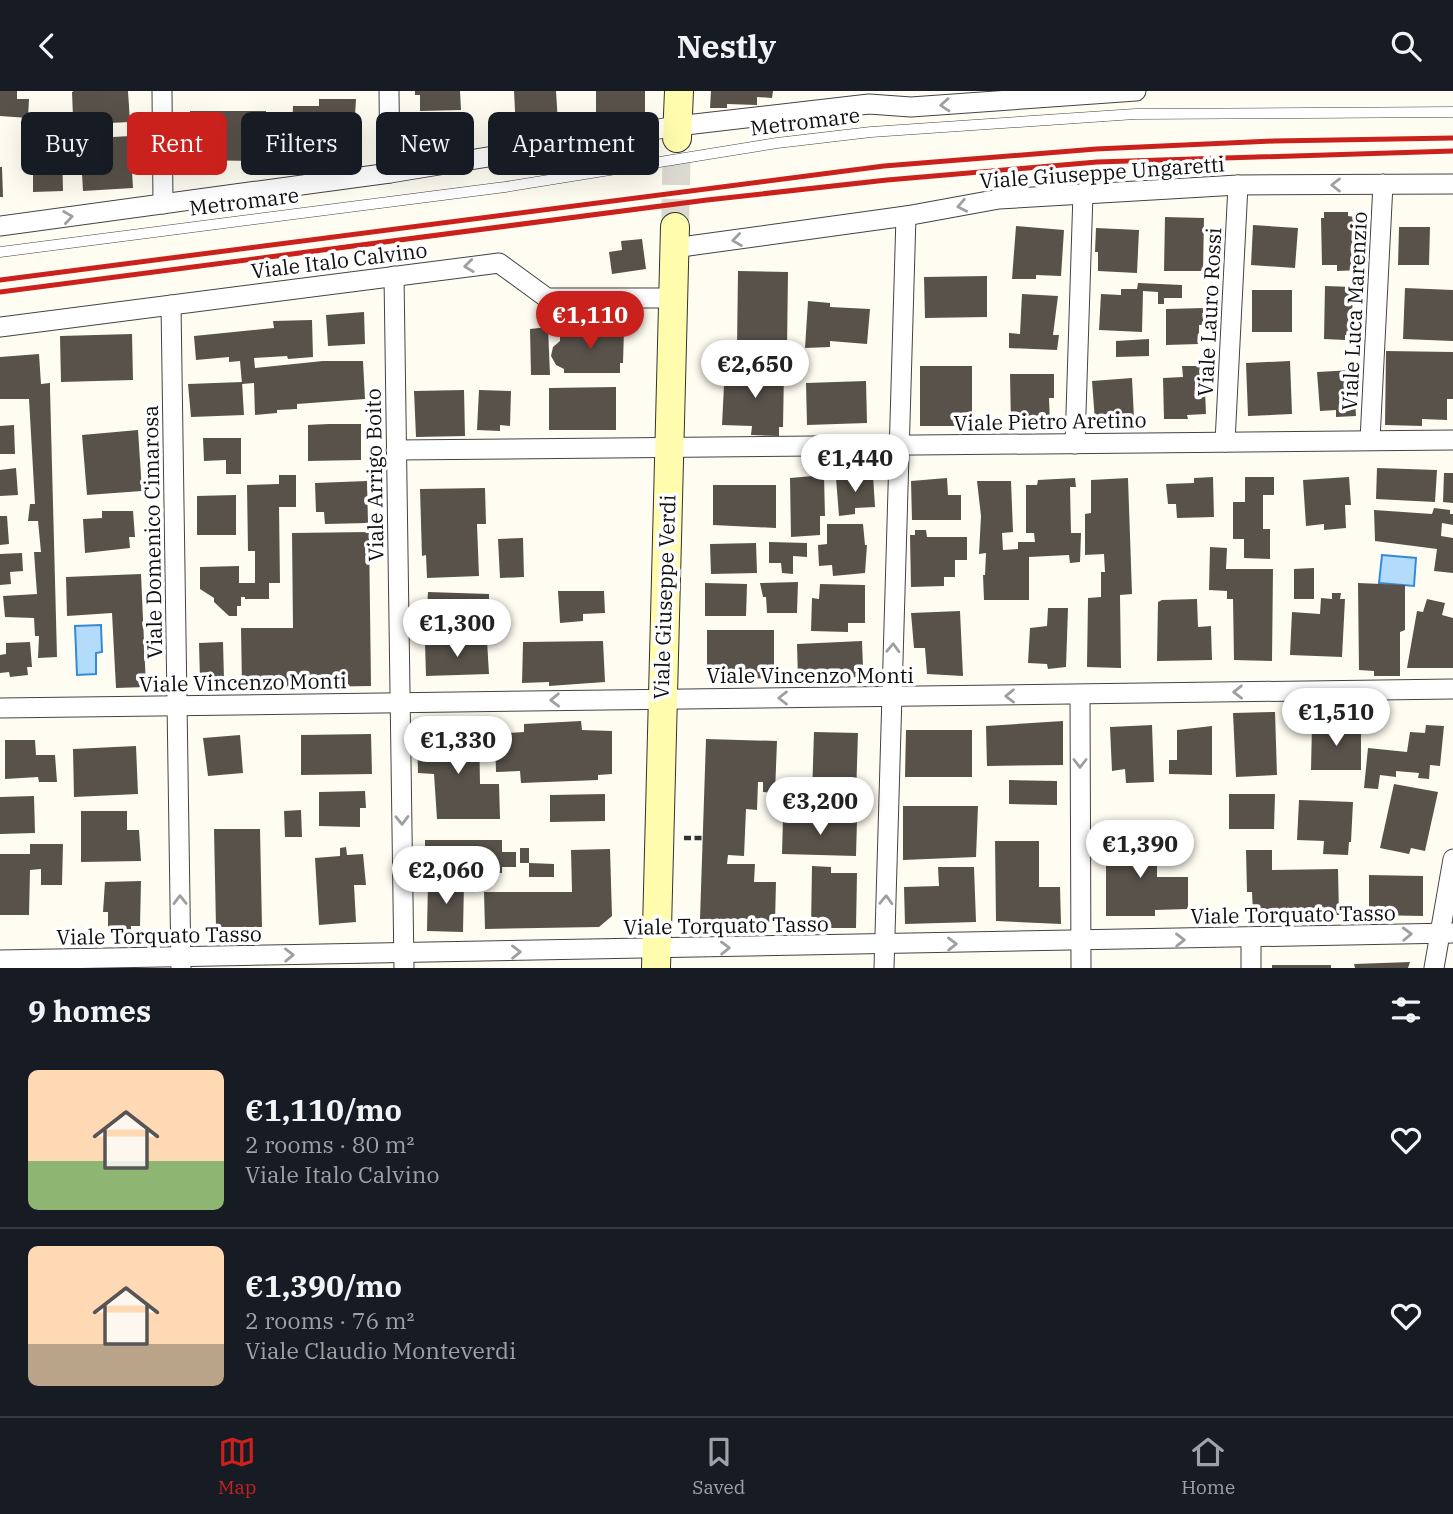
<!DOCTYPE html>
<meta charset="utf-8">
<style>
:root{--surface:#171b24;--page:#242831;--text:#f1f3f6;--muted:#9ea1a6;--line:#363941;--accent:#cb211d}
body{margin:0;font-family:"IBM Plex Serif",serif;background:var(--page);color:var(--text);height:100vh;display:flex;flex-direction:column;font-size:26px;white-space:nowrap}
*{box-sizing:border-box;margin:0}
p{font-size:23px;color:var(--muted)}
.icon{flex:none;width:38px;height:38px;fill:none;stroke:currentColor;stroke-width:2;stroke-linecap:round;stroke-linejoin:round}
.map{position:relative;height:877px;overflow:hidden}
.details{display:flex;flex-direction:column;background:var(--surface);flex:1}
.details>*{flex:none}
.guide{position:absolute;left:21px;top:21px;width:700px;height:63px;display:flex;gap:14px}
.price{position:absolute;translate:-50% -60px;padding:0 16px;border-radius:24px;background:#fff;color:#222;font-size:23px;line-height:46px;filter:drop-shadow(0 2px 4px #0008)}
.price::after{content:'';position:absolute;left:50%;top:42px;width:21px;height:16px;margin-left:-10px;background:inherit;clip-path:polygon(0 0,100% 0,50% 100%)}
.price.current{background:var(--accent);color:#fff}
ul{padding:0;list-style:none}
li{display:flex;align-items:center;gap:21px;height:175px;padding:0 28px}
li+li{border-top:2px solid var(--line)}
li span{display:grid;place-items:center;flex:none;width:196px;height:140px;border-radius:10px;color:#555}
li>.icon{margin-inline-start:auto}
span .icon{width:84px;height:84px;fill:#fffc;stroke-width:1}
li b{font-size:30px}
h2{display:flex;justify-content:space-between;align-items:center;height:84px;padding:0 28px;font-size:30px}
.tag{padding:0 24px;border-radius:10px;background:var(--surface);box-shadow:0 7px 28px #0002;font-size:24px;line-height:63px}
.tag.current{background:var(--accent);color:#fff}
header{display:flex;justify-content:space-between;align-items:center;height:91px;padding:0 28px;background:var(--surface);font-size:32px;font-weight:800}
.tab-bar{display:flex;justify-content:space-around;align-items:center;height:98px;border-top:2px solid var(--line);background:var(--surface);font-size:19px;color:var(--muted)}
.tab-bar a{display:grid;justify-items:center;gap:4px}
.tab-bar .current{color:var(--accent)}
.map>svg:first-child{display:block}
.water{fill:#b3dbfa;stroke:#358ad7;stroke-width:2}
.building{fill:#59524b}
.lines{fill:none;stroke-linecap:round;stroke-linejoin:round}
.secondary-tunnel{stroke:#dbd9d0;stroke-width:28;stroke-dasharray:28 14;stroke-linecap:butt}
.lane-casing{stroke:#434343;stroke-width:11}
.street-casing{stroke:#434343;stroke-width:21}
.secondary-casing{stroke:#323232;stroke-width:30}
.path{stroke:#323232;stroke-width:4.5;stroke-dasharray:7 3.5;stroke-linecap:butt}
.lane{stroke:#fff;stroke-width:10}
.street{stroke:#fff;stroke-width:19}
.secondary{stroke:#fffcad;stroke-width:28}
.rail{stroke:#cb211d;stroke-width:5}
.oneway{stroke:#9f9f9f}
.labels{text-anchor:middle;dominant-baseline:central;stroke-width:7;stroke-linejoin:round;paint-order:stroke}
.street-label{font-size:21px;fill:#101010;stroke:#fff}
</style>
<header><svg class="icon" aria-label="back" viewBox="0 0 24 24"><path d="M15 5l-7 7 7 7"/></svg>Nestly<svg class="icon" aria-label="search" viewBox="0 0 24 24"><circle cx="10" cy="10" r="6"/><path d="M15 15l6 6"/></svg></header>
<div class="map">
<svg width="1453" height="877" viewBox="0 0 1453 877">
<rect width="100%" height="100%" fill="#fffdf2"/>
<g class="water">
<path d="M1382,464L1416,467L1414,495L1379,492Z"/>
<path d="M101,534L102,561L96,562V583L77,584L75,535Z"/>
</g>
<g class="building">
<path d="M0,0H17V8H29L28,27L0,25Z"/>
<path d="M74,0H128L130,31L88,33V25L73,26L72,1Z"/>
<path d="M415,0H460L461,19L420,20V4H415Z"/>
<path d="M514,0H556L558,32L535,33V38L516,39Z"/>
<rect x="596" y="0" width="49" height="30"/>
<path d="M711,0H773L772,7L757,6V14L727,13V17H710Z"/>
<path d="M319,8H356L353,59L291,60L293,15H319Z"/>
<path d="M190,20H266L265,70L189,69Z"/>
<path d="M130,45L133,97L83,100L80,48Z"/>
<path d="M62,56L63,100L33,101V57Z"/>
<path d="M0,76H2L3,106H0Z"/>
<path d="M1324,121H1348V125L1362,127L1364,179L1337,180V174H1322L1321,127H1324Z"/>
<path d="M1165,126L1204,127L1203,180H1164Z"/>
<path d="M1253,134L1298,137L1295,177L1251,174Z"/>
<path d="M1016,135L1064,139L1061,185L1036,184V188H1012Z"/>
<path d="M1399,136H1430L1429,174H1398Z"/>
<path d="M1096,137L1139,139L1137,182L1098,180V161H1095Z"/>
<path d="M642,148L646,178L612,183L609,161L622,159L621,150Z"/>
<path d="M738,180L788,181L787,258L737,257Z"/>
<path d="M987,185V226L925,227L924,186Z"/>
<path d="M1138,192L1182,194V207H1164V213H1158V201L1143,200L1142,241L1099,239L1101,203L1121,204V198H1137Z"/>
<path d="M1325,195L1353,196L1352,228H1357V245L1345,244V249L1324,248Z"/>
<path d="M1405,197L1453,199V250L1403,248Z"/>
<rect x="1252" y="199" width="40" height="42"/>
<path d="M1022,203L1058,205L1053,244H1059L1057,259L1009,257V242L1020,243Z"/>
<path d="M808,210L830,212V216L870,218L867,253L830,250V256L805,257Z"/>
<path d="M1203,217V234H1199V253L1166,254V218Z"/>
<path d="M364,221L365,253L328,255L326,224Z"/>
<path d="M312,229L313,266L288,268L287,265L254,267L255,277L323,270H363L365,308L297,313V318L277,319V322L255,324L254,292L242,293L240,270L229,271V266L196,269L194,245L274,237L273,230Z"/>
<path d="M548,236L550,284H531L530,238Z"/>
<path d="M560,238H624L623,272H620V282H564V278L556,274L551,265L553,256L560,250Z"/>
<path d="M132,243L133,289L61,291L60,245Z"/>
<path d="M1149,248V265L1116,266V250Z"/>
<path d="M1386,260L1453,261V308H1447V329L1422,328V335L1385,334Z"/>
<path d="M39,263L41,293L50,292V298L57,566L38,567L39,545H35L34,527L5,526L3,505L37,503L34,461H41L38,430H28L30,413H35L29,308H0V266Z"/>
<path d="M1290,270L1292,323L1248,325L1246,272Z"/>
<path d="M734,273L784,278L783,336H779V345L751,344L752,335L722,334L724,294H733Z"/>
<rect x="920" y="275" width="52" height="60"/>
<path d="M1182,275H1204L1206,323L1187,324L1188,328H1164L1163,287L1183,286Z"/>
<path d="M1353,279L1356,325L1336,326V319L1320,320L1317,281Z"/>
<path d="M1010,283H1054V307H1049L1050,333L1011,334Z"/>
<path d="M1132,287L1134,327L1095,330L1092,290Z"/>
<path d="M866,290L867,332L807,334L806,292Z"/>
<path d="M242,291L244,324L191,326L188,293Z"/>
<path d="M616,296V339H549V297Z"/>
<path d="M464,299L465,345L416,346L414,300Z"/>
<path d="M479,299L511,300L510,335L500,334V340L477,339Z"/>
<path d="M329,333H361V369L308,370V334Z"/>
<path d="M14,334L15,363H0V335Z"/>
<path d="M138,339L142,400L87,404L82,344Z"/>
<path d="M203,347H241V383H226V369L204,370Z"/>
<path d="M16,377L18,404L0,405V379Z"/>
<path d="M1377,377L1437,379L1435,411L1376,408Z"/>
<path d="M1444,382H1453V412L1443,411Z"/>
<path d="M279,384H296V416H279L280,492H269V508H245V506H241V515H237V525H229L214,511V507L200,498V476L239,475V492H255V460H248L247,394L279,393Z"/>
<path d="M824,384L825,425H820V444L791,446L790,387Z"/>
<path d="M873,384L875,416L855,417V423L839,425L836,387Z"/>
<path d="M1213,386L1214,426L1177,427L1176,413H1168L1166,393L1194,392V387Z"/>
<path d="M1245,386H1274V404H1263V438H1270V468L1244,467V448H1233V411H1245Z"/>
<path d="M1349,386L1351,414H1345L1346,437L1324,439V433L1306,435L1303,389Z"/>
<path d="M947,387L948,404H961V429H912L911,390Z"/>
<path d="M1075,387L1076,396H1070L1071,442H1081L1080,471L1070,472L1069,464L1029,466V509H984L983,484H985L986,462L979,463L981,425L977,390H1011L1013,441L1002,442L1003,459L1018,458V451H1035L1034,442H1026V394H1037L1038,389Z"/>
<path d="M1128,387L1132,503L1120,504L1121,577L1087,576L1088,507L1101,506V481H1105L1104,463L1085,464V423L1091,422V389Z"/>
<path d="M367,390L368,432L325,433L324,421H316L315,392Z"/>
<path d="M713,394H776V437L713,434Z"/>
<path d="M485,397L486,433H477L479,485L427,487L426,464L422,465L420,398Z"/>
<path d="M236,404V444H197V405Z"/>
<path d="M1434,417L1450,419V423H1453V434L1442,432L1441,445L1453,447V482L1434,480L1437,458L1375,450L1374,419L1432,423Z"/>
<path d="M102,420H133L135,446H129L130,457L85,462L83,428L102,427Z"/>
<path d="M0,425H7L9,453L0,454Z"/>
<path d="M827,433H863L865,454H867L865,482L833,485L832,474L819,475L818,454L827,453Z"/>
<path d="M915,439H926L927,446H967V469H955V486H944V495L911,496L910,444H915Z"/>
<path d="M369,441L371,595L242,597L241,537H293L292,442Z"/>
<path d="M523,447L524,486L500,487L498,448Z"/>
<path d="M769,451L807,452V466L793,465V483L782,482L781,472H769Z"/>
<path d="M756,452L757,482L711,483L710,453Z"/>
<path d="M1210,456L1227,457L1226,478H1273L1272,570L1234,569L1233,508H1227V500L1209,499Z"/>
<path d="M22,462L23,480L10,481L11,493L0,494V463Z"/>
<path d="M1314,477V508H1294V478Z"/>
<path d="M141,483L146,596L116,597L112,522L67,525L66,486Z"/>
<path d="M798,491L797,522H767L766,506H763L760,492Z"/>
<path d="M705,492L747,493L746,525H705Z"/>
<path d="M1358,492L1405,494V539L1400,541V585H1374V580L1359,579Z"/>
<path d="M820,493L865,494V532H848V541L811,540L812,507L819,508Z"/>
<path d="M558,500H604L605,522L583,523V530L560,532Z"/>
<path d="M428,501L489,503V526H493V540L474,541V535L426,536Z"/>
<path d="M1332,502H1341L1340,508H1345L1342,566L1290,564L1292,521L1320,523L1321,507L1332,508Z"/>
<path d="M1197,508L1198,536L1211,535L1212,569L1157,570L1158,511L1162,509Z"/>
<path d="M1427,508L1445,512L1442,524L1453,527V577H1407L1417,520L1423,521Z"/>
<path d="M1048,517H1068L1066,576L1048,578L1047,573L1028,572L1030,537L1047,535Z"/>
<path d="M960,520L963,585L927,583L925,557H914L911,522Z"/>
<path d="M707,539H774V587L707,588Z"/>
<path d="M487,550L489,583L426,585L425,553Z"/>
<path d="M603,550L605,591L549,595V591L522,592L523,551Z"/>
<path d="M862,550L863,576H860V586L798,588L797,553Z"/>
<path d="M30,551L32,576H27L28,584L10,586L9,581L0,582V564L6,563V552Z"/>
<path d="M223,551L224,588L200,589L199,552Z"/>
<path d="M1275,621L1277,684L1236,686L1233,622Z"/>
<path d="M581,630L582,639L612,640V683L598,684V689L521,692L520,680L496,681L495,643L524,641V633Z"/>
<path d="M1063,630V674L987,675L986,635Z"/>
<path d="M1152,634L1154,691L1126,692L1125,678L1112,680L1110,636Z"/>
<path d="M1312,634L1361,635V679H1311Z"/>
<path d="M1426,634L1444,635L1440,675L1430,674L1429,688L1418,687L1419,682L1396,680V686L1380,684L1378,698L1364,697L1368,657L1407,661L1410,641L1425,642Z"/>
<path d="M1212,635V684L1169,683V669H1177V639Z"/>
<path d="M479,639L480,693H499L500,728H437L434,683L418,682L417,643Z"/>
<path d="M906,639H972V686H905Z"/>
<path d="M814,641L858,642L856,705L812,704Z"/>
<path d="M371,643L372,683L301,684V644Z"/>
<path d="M240,644L243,682L208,685L203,647Z"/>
<path d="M706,648L777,650L775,702L763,701V691H758L757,719L746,718L744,765L728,764L727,773H755L754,791H776L775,831L700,828Z"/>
<path d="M5,649H35L36,664H55L57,691H39L38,686L5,688Z"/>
<path d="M136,655L138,703L74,706L73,658Z"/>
<path d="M1009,689L1057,690V714L1009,713Z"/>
<path d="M1394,693L1438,701L1425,760L1411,757L1409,763L1380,757Z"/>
<path d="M365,700L366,717H360V736L319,735V701Z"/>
<path d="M605,703V730L550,731V704Z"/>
<path d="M1229,703H1275L1274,738H1229Z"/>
<path d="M34,705L35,742L0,743V706Z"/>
<path d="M1299,709L1353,711L1351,751H1349L1348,764L1323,763L1324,750L1297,749Z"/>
<path d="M903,715H978L976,766L903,769Z"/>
<path d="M301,719L302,746H285L284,720Z"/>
<path d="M81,720H127V739H139L141,770L81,771Z"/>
<path d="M783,727L857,729L856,765L782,763Z"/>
<path d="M214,738H260L262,836H216Z"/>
<path d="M1106,747H1157V786H1188V818L1155,819V825H1106Z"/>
<path d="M425,749H502V761H516V776H502V782L425,783Z"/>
<path d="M995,750H1039V796H1060L1061,833L996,830Z"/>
<path d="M30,753H63L62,794H41V778L30,779L29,824H0V763H30Z"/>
<path d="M346,756L347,764L363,763L366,794H354L356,831L319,834L315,767L340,765V757Z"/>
<rect x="520" y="757" width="9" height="15"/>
<path d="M610,758L612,825L599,836L485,838L484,801H572L571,759Z"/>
<path d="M1246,759H1272V779L1338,778L1339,824L1253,823L1252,801H1247Z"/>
<path d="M529,772L554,773V786H529Z"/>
<path d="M812,775L831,776V782H857L856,837H811Z"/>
<path d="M938,776H974L976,831L905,833L904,796L939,795Z"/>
<path d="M1369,784L1423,785V825L1369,824Z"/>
<path d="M141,790L140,835H131V839H108V821H103L105,791Z"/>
<path d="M428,790H464L463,841L427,840Z"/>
<path d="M1410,871L1408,877H1355L1354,873Z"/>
<rect x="1272" y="874" width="59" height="3"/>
</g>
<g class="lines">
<path class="secondary-tunnel" d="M675,136L677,47"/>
<defs>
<path id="lane" d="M0,161L505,96L777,52L871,41L1135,23L1453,21"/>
<g id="street">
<path d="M162,0L163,113"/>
<path d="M389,0L390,82"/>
<path d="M0,135L390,82L677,35L869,13L911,16L1136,0"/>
<path d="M674,157L906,125L999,108L1238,94L1453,93"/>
<path d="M394,185L404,877"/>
<path d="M171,214L181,877"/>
<path d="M0,236L499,172L547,207H673"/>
<path d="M1370,349L1383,93"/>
<path d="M1225,351L1238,94"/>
<path d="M1075,353L1083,102"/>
<path d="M396,359L1453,349"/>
<path d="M1080,604L1081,877"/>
<path d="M0,617L1453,598"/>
<path d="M1251,847V877"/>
<path d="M0,869L1453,842"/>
<path d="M884,877L906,125"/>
<path d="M1434,877L1453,768"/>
</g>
<g id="secondary">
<path d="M677,47L679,0"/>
<path d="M656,877L675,136"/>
</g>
</defs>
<use href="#lane" class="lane-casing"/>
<use href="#street" class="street-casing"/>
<use href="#secondary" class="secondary-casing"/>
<path class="path" d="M684,747H703"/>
<use href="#lane" class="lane"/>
<use href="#street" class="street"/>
<use href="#secondary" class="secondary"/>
<g class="rail">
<path d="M0,189L884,75L1096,58L1274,50L1453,47"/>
<path d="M0,201L707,109L887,89L1097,71L1453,60"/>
</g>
</g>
<defs><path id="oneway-chevron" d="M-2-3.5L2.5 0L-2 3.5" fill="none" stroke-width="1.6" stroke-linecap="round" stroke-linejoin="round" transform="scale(1.75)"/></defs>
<g class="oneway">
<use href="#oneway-chevron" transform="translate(945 14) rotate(176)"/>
<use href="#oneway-chevron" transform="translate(1336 94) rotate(180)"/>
<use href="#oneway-chevron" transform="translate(962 115) rotate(169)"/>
<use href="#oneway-chevron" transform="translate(68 126) rotate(-8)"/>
<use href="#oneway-chevron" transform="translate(737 149) rotate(172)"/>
<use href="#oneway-chevron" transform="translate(469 175) rotate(173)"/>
<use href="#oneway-chevron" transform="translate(893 557) rotate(-88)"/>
<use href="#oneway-chevron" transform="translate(1238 601) rotate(179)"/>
<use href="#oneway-chevron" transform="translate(1010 605) rotate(179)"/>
<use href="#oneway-chevron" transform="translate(783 607) rotate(180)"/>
<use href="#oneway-chevron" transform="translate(555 609) rotate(179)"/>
<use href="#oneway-chevron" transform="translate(1080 672) rotate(90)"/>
<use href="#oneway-chevron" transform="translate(402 729) rotate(89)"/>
<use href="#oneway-chevron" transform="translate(180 809) rotate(-91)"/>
<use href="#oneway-chevron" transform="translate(886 809) rotate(-88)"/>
<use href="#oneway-chevron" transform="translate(1407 843) rotate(-2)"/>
<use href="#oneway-chevron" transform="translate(1180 849) rotate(-1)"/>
<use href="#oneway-chevron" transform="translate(952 853) rotate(-1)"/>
<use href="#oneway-chevron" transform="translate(725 857) rotate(-1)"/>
<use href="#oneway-chevron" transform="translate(516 861) rotate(-1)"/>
<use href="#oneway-chevron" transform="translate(289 864) rotate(-1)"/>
</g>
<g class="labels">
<g class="street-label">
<text transform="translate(805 30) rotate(-7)">Metromare</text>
<text transform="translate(1102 81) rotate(-4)">Viale Giuseppe Ungaretti</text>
<text transform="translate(244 110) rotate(-7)">Metromare</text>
<text transform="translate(339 169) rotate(-7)">Viale Italo Calvino</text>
<text transform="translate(1354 220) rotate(-87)">Viale Luca Marenzio</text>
<text transform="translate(1209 221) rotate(-87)">Viale Lauro Rossi</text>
<text transform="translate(1050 330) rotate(-1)">Viale Pietro Aretino</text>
<text transform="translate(374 384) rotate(-91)">Viale Arrigo Boito</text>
<text transform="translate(152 441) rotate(-91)">Viale Domenico Cimarosa</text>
<text transform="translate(664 506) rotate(-88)">Viale Giuseppe Verdi</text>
<text x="810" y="584">Viale Vincenzo Monti</text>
<text transform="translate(243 591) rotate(-1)">Viale Vincenzo Monti</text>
<text transform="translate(1293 823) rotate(-1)">Viale Torquato Tasso</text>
<text transform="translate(726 834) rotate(-1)">Viale Torquato Tasso</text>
<text transform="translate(159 844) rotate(-1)">Viale Torquato Tasso</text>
</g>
</g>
</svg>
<b class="price current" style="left:590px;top:260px">€1,110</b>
<b class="price" style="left:755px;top:309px">€2,650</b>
<b class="price" style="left:855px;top:403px">€1,440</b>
<b class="price" style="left:457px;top:568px">€1,300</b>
<b class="price" style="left:1336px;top:657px">€1,510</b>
<b class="price" style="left:458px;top:685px">€1,330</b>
<b class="price" style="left:820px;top:746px">€3,200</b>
<b class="price" style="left:1140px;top:789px">€1,390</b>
<b class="price" style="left:446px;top:815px">€2,060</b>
<div class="guide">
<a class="tag">Buy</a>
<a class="tag current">Rent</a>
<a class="tag">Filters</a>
<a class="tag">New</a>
<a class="tag">Apartment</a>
</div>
</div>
<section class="details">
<h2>9 homes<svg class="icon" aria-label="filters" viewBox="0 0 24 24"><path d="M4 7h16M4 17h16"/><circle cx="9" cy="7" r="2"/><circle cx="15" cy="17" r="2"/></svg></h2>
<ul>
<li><span style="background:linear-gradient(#ffd9b3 65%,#8fb573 0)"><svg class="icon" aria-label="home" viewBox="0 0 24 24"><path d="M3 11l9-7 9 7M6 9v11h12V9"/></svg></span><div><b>€1,110/mo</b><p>2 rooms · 80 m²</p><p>Viale Italo Calvino</p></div><svg class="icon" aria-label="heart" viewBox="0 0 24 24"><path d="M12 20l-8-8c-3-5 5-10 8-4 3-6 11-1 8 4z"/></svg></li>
<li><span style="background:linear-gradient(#ffd9b3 70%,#b9a48a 0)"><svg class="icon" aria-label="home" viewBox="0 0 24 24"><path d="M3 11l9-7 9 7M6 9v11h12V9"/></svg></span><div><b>€1,390/mo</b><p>2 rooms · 76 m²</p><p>Viale Claudio Monteverdi</p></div><svg class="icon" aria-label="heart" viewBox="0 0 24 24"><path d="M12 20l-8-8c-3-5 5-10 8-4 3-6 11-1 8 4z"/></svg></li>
</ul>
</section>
<nav class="tab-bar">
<a class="current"><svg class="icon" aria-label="map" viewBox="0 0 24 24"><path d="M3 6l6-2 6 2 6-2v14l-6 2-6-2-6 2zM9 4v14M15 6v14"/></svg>Map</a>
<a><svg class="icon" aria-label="saved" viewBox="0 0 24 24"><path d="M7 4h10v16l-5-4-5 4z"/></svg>Saved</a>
<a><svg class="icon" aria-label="home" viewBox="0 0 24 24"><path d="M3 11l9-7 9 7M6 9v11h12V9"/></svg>Home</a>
</nav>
